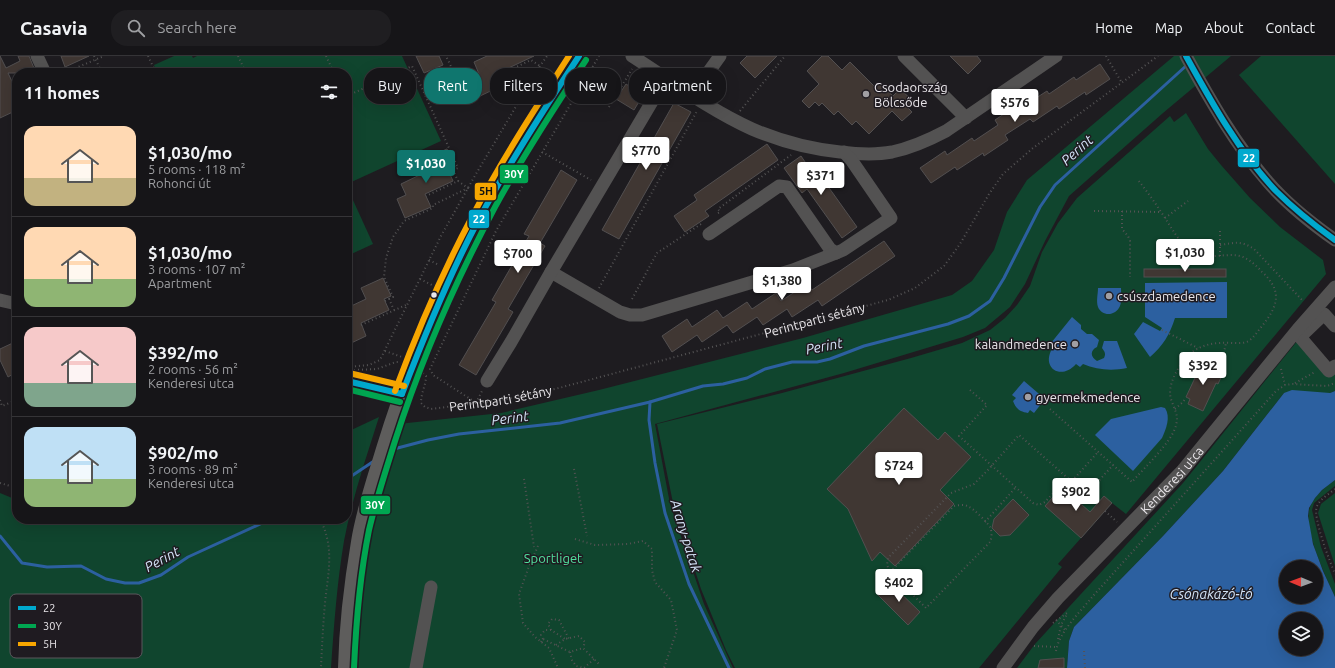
<!DOCTYPE html>
<meta charset="utf-8">
<style>
:root{--surface:#161518;--page:#1f1e21;--text:#f1f3f6;--muted:#9e9fa2;--line:#353437;--accent:#0f766e}
body{margin:0;font-family:Ubuntu,sans-serif;background:var(--page);color:var(--text);height:100vh;display:flex;flex-direction:column;font-size:15px;white-space:nowrap}
*{box-sizing:border-box;margin:0}
p{font-size:13px;color:var(--muted)}
.icon{flex:none;width:22px;height:22px;fill:none;stroke:currentColor;stroke-width:2;stroke-linecap:round;stroke-linejoin:round}
.map{position:relative;flex:1;overflow:hidden}
.drawer{position:absolute;left:12px;top:12px;width:340px;height:456px;display:flex;flex-direction:column;background:var(--surface);border-radius:16px;box-shadow:0 4px 16px #0002,0 0 0 1px var(--line)}
.drawer>*{flex:none}
.top-card{position:absolute;left:364px;top:12px;width:380px;height:36px;display:flex;gap:8px}
.needle{width:26px;rotate:271deg}
.fabs{position:absolute;left:1279px;top:504px;display:grid;gap:8px}
.fabs a{display:grid;place-items:center;width:44px;height:44px;border-radius:50%;background:var(--surface);box-shadow:0 4px 16px #0002,0 0 0 1px var(--line);font-size:20px}
.price{position:absolute;translate:-50% -34px;padding:0 9px;border-radius:4px;background:#fff;color:#222;font-size:13px;line-height:26px;filter:drop-shadow(0 1px 2px #0008)}
.price::after{content:'';position:absolute;left:50%;top:24px;width:12px;height:9px;margin-left:-6px;background:inherit;clip-path:polygon(0 0,100% 0,50% 100%)}
.price.active{background:var(--accent);color:#fff}
ul{padding:0;list-style:none}
li{display:flex;align-items:center;gap:12px;height:100px;padding:0 12px}
li+li{border-top:1px solid var(--line)}
li span{display:grid;place-items:center;flex:none;width:112px;height:80px;border-radius:12px;color:#555}
li>.icon{margin-inline-start:auto}
span .icon{width:48px;height:48px;fill:#fffc;stroke-width:1}
li b{font-size:17px}
h2{display:flex;justify-content:space-between;align-items:center;height:48px;padding:0 12px;font-size:17px}
.pill{padding:0 14px;border-radius:16px;background:var(--surface);box-shadow:0 4px 16px #0002,0 0 0 1px var(--line);font-size:14px;line-height:36px}
.pill.active{background:var(--accent);color:#fff}
header{display:flex;align-items:center;gap:24px;box-sizing:border-box;height:56px;padding:0 20px;background:var(--surface);border-bottom:1px solid var(--line)}
header strong{font-size:19px}
nav{display:flex;gap:22px;margin-inline-start:auto;font-size:14px}
.search{width:280px;height:36px;background:var(--page);display:flex;align-items:center;gap:10px;box-sizing:border-box;padding:0 14px;border-radius:16px;color:var(--muted);font-size:15px}
.map>svg:first-child{display:block}
.green{fill:#10452e}
.water{fill:#2c60a0;fill-rule:evenodd}
.lines{fill:none;stroke-linecap:round;stroke-linejoin:round}
.stream{stroke:#2c60a0;stroke-width:3}
.building{fill:#403733;stroke:#524f50}
.path{stroke:#545354;stroke-width:2;stroke-dasharray:1 3;stroke-linecap:butt}
.minor{stroke:#535252;stroke-width:13}
.major{stroke:#5e5d5c;stroke-width:16}
.bus-1-casing{stroke:#1f1b21;stroke-width:9}
.bus-2-casing{stroke:#1f1b21;stroke-width:9}
.bus-3-casing{stroke:#1f1b21;stroke-width:9}
.bus-1{stroke:#00a9ce;stroke-width:6}
.bus-2{stroke:#00a651;stroke-width:6}
.bus-3{stroke:#f7a600;stroke-width:6}
.poi-dot{fill:#a19fa3;stroke:#1f1b21;stroke-width:1.5}
.bus-dot{fill:#e8e5e9;stroke:#1f1b21;stroke-width:1.5}
.labels{text-anchor:middle;dominant-baseline:central;stroke-width:3;stroke-linejoin:round;paint-order:stroke}
.poi-label{font-size:13px;fill:#e8e5e9;stroke:#1f1b21;text-anchor:start}
.street-label{font-size:13px;fill:#e8e5e9;stroke:#1f1b21}
.park-label{font-size:13px;fill:#51e19e;stroke:#1f1b21}
.water-label{font-size:14px;font-style:italic;fill:#d3e3f6;stroke:#1f1b21}
.key{fill:#1f1b21;stroke:#5b585d;stroke-width:1}
.key-label{font-size:11px;fill:#e8e5e9}
.line-badge{stroke:#1f1b21;stroke-width:1.5}
.badge-label{font-size:11px;text-anchor:middle;font-weight:bold;fill:#fff}
.pale-badge-label{font-size:11px;text-anchor:middle;font-weight:bold;fill:#111}
</style>
<header>
<strong>Casavia</strong>
<div class="search"><svg class="icon" aria-label="search" viewBox="0 0 24 24"><circle cx="10" cy="10" r="6"/><path d="M15 15l6 6"/></svg>Search here</div>
<nav><a>Home</a><a>Map</a><a>About</a><a>Contact</a></nav>
</header>
<div class="map">
<svg width="1335" height="612" viewBox="0 0 1335 612">
<rect width="100%" height="100%" fill="#1e1c20"/>
<g class="green">
<path d="M174,0H192L193,2L197,0H402L441,85L347,128V17H157L154,9Z"/>
<path d="M1174,0H1231L1163,57L1069,140L1045,185L1025,228L1010,251L985,272L963,281L844,317L655,368L670,448L704,548L733,612H354L363,529L377,443L398,368L501,357L599,334L803,282L952,239L972,225L994,194L1007,156L1027,124Z"/>
<path d="M1261,0H1335V128L1239,19Z"/>
<path d="M1186,57L1208,93L1221,109L1250,142L1280,171L1323,204L1326,218L1126,458L1112,447L1058,508L1062,511L979,612H735L726,594L701,533L673,447L657,368L782,337L911,302L962,287L990,274L1005,262L1017,249L1030,230L1042,196L1058,167L1077,142L1170,60L1174,66Z"/>
<path d="M347,131L373,188L347,200Z"/>
<path d="M1298,284L1335,314V335L1330,337H1284L1223,415L1163,480L1074,571L1069,585L1067,612H1017L1035,588L1183,427Z"/>
<path d="M379,361C366,402 352,443 344,485C337,527 334,569 331,612H0V437L17,444V463H55L91,468H122L159,463H347V376Z"/>
<path d="M1335,424V430L1314,447L1312,454L1321,491L1335,528V541C1326,521 1302,472 1310,451C1315,439 1325,431 1335,424Z"/>
<path d="M1335,437V510L1318,457L1321,448Z"/>
</g>
<g class="water">
<path d="M1227,226V262H1175C1170,278 1163,290 1150,301L1134,278L1143,266L1160,275L1162,272L1145,261V227Z"/>
<path d="M1098,232H1121C1121,237 1122,245 1120,250C1116,260 1102,261 1098,251C1096,245 1098,238 1098,232Z"/>
<path d="M1072,261L1081,269V273L1087,278H1092L1099,284L1097,291C1090,294 1090,301 1097,305L1104,302C1106,298 1105,296 1102,292L1104,285H1117L1127,312C1112,315 1097,314 1083,308L1080,311L1076,308C1060,326 1039,310 1054,290L1051,287Z"/>
<path d="M1024,325L1045,343L1034,357L1030,354L1028,357C1020,356 1016,353 1013,345L1016,342L1012,339Z"/>
<path d="M1292,334L1330,337L1335,335V424L1322,434L1315,442L1309,452L1308,460L1313,488L1323,515L1335,541V612H1067L1069,585L1074,571L1163,480L1223,415L1284,337ZM1286,511H1316V541H1286ZM1286,563H1316V593H1286Z"/>
<path d="M1161,351L1165,352C1171,361 1166,373 1162,382L1133,415L1095,379L1111,363Z"/>
</g>
<g class="lines">
<g class="stream">
<path d="M650,346L649,364L655,407L665,457L689,528L729,612"/>
<path d="M390,394L428,384L459,378L560,367L650,346L703,330L723,328L747,322L765,313L792,306H817L830,303L864,290L948,268L969,260L990,245L1004,222L1040,151L1055,129L1187,9"/>
<path d="M347,423L374,405"/>
<path d="M0,480L22,507L47,511L81,510L106,523L125,527H139L161,519L188,501L271,463"/>
</g>
</g>
<g class="building">
<path d="M0,0L6,12L20,5L18,0H29L36,17H8L17,36V54L0,62Z"/>
<path d="M61,0H89L65,11Z"/>
<path d="M416,0H439L443,9L424,17Z"/>
<path d="M487,0H534L498,17L503,29L478,41L470,22L479,18L474,6Z"/>
<path d="M747,0H777L755,22L740,7Z"/>
<path d="M822,0H828L842,14L850,6L874,30L878,26L893,40L900,33L914,46L908,52L912,56L902,65L892,55L869,78L856,65L852,69L838,55L834,59L822,47L819,50L815,46L809,52L802,45L819,28L807,15Z"/>
<path d="M950,0H977L981,5L968,18Z"/>
<path d="M1100,8L1110,23L1086,39L1085,36L1059,53L1057,50L1033,66L1030,63L1005,79L1008,84L984,100L983,97L957,114L955,111L931,127L920,112L945,95L947,99L972,82L974,85L998,69L995,64L1020,47L1022,51L1047,35L1049,38L1074,21L1076,24Z"/>
<path d="M626,28L643,39L634,54L616,43Z"/>
<path d="M674,47L691,56L619,183L602,174Z"/>
<path d="M767,88L778,104L705,155L709,160L685,176L674,160L697,144L694,139Z"/>
<path d="M447,93L455,111L448,114L453,125L425,138L431,151L405,162L397,143L406,139L401,128L430,114L425,102Z"/>
<path d="M801,100L818,125L822,122L857,171L842,182L807,133L802,137L784,112Z"/>
<path d="M561,114L577,124L540,187L545,190L508,253L513,256L476,319L459,309L496,246L492,244L529,180L524,178Z"/>
<path d="M884,185L895,200L822,250L818,244L792,261L787,253L763,269L757,261L733,277L727,269L702,286L697,279L672,296L662,280L687,263L692,271L717,254L723,262L747,246L752,253L776,237L781,245L807,228L812,234Z"/>
<rect x="1144" y="213" width="82" height="8"/>
<path d="M383,222L391,240L384,243L389,254L361,267L366,280L347,289V252L366,243L361,232Z"/>
<path d="M17,285V316L8,321L0,304V293Z"/>
<path d="M1202,307L1223,317L1218,328L1216,327L1203,355L1188,348L1190,343L1186,341Z"/>
<path d="M904,352L938,384L945,376L971,401L940,434L954,448L895,510L880,496L872,505L848,453L827,433Z"/>
<path d="M1062,431L1090,456L1104,440L1112,447L1081,482L1045,450Z"/>
<path d="M1013,443L1029,459L1010,479L1000,480L992,472L994,463Z"/>
<path d="M889,526L920,556L908,569L877,538Z"/>
<path d="M1064,602V612H1038L1040,604Z"/>
</g>
<g class="lines">
<g class="path">
<path d="M94,0L102,17"/>
<path d="M148,0L156,17"/>
<path d="M238,0L246,17"/>
<path d="M326,0L334,17"/>
<path d="M1106,0L1122,27"/>
<path d="M64,17L104,0"/>
<path d="M499,19L531,4L540,10"/>
<path d="M347,40L412,10L458,112L453,114"/>
<path d="M426,40L458,25L446,0"/>
<path d="M609,51L632,13"/>
<path d="M740,55L785,0"/>
<path d="M542,96L591,124"/>
<path d="M449,116L453,114L458,125"/>
<path d="M1094,155L1161,156"/>
<path d="M1122,155V173L1128,180L1130,185V221"/>
<path d="M718,157L720,156L718,153L791,99"/>
<path d="M1165,162L1188,145"/>
<path d="M1220,175V200"/>
<path d="M1220,189C1234,187 1241,184 1254,193L1303,245"/>
<path d="M429,204L439,209"/>
<path d="M420,223L432,229"/>
<path d="M599,232L697,55"/>
<path d="M389,243L393,241L384,221L386,202L393,181L404,165L433,152V149L468,132L458,125L426,140"/>
<path d="M632,243L657,197L701,168"/>
<path d="M385,245L389,243L394,254"/>
<path d="M361,269L406,249"/>
<path d="M1162,274L1198,292"/>
<path d="M385,295L402,301"/>
<path d="M1222,305L1226,287"/>
<path d="M347,311L369,309L380,304L441,180L473,123L540,10L547,0"/>
<path d="M1281,313L1285,329"/>
<path d="M354,314L377,313L396,306H400"/>
<path id="s1" d="M423,317L426,320C426,329 421,337 421,347L425,351L431,353L507,343L559,332L888,244L915,232L944,210L960,188L989,138L1003,118L1033,92L1158,0"/>
<path d="M1295,327L1315,316"/>
<path d="M970,334L987,349L959,380L1033,447L1039,449L1045,446L1067,422"/>
<path d="M0,344L2,350L17,344"/>
<path d="M475,346L433,319L430,313L496,175L599,0"/>
<path d="M476,347L482,335"/>
<path d="M1050,353L1132,426C1143,413 1173,385 1176,369C1179,359 1174,353 1171,343C1167,330 1177,312 1186,302C1198,288 1215,286 1233,287C1239,287 1245,288 1250,284C1254,281 1258,275 1262,270C1278,250 1283,235 1262,216C1257,210 1250,204 1243,201C1227,195 1207,206 1192,195C1177,185 1171,170 1161,156C1154,145 1146,134 1138,124"/>
<path d="M1175,353L1183,346L1185,343"/>
<path d="M574,413L587,480"/>
<path d="M524,423L534,491"/>
<path d="M1072,425L1098,396"/>
<path d="M0,427L17,432"/>
<path d="M1335,433C1329,438 1320,443 1317,450C1312,460 1330,506 1335,518"/>
<path d="M1086,439L1113,409"/>
<path d="M1105,455L1117,466"/>
<path d="M320,463C335,492 328,517 325,547C323,569 322,590 321,612"/>
<path d="M985,466L1016,431"/>
<path d="M575,483L595,489L628,488L643,485L652,493V514L655,526L671,544L677,574L664,612"/>
<path d="M538,490L528,513L519,538L523,567L535,581L549,592L558,612"/>
<path d="M890,516L954,450C959,449 965,448 969,451C974,453 987,466 990,471C992,475 992,482 990,486L926,552L890,516L887,509L888,502L951,437L974,428L987,415L1019,379L1097,448"/>
<path d="M1056,564L1066,575"/>
<path d="M1053,567L1067,557"/>
<path d="M551,574L548,568L552,563L559,564L569,583"/>
<path d="M543,583L541,579L545,574H551L565,583"/>
<path d="M1058,583L1061,569L1067,558"/>
<path d="M541,586L543,583L570,596L583,592L599,608"/>
<path d="M556,589L565,583L579,580L585,586L583,592"/>
<path d="M1034,590L1056,591"/>
<path d="M1056,595C1059,576 1081,555 1093,540L1276,335L1285,329L1293,328L1327,330L1335,327"/>
<path d="M1084,595L1085,612"/>
<path d="M570,596L572,604L576,610L584,612L594,603"/>
</g>
<g class="minor">
<path d="M37,0L45,17"/>
<path d="M632,0C671,25 710,54 752,73C780,85 810,93 840,96C857,98 876,99 892,96C911,92 929,84 946,75L1056,0"/>
<path d="M904,0L966,62"/>
<path d="M1186,0C1210,44 1235,88 1268,126C1287,148 1311,167 1335,184"/>
<path d="M692,39L720,0"/>
<path d="M709,178L779,130L787,131L830,193L836,197L843,194L891,162L852,105L844,96"/>
<path d="M551,216L620,256L630,259H642L793,214L836,197"/>
<path d="M0,244L17,248"/>
<path d="M1335,270L1324,258L1300,281L1329,315L1335,310"/>
<path d="M347,325L402,338"/>
<path d="M487,325L511,286L551,216L666,22"/>
<path d="M416,612L431,531"/>
<path id="s2" d="M1003,612L1033,571L1058,542L1182,415L1298,273L1335,231"/>
</g>
<path class="major" d="M346,612C347,570 352,527 359,486C364,454 375,423 384,393C408,315 439,240 477,168C507,110 543,55 579,0"/>
<defs>
<g id="bus-1">
<path d="M1186,0C1212,47 1239,96 1276,135C1294,153 1314,169 1335,184"/>
<path d="M347,325L402,338"/>
<path d="M402,338C425,278 449,219 479,163C509,107 544,53 579,0"/>
</g>
<g id="bus-2">
<path d="M347,333L400,346"/>
<path d="M354,612C356,566 360,519 369,474C376,444 386,414 395,385C421,304 455,226 495,151C523,100 554,52 586,4"/>
</g>
<g id="bus-3">
<path d="M349,317L404,330"/>
<path d="M395,335C417,276 442,217 472,161C501,105 535,53 569,0"/>
</g>
</defs>
<use href="#bus-1" class="bus-1-casing"/>
<use href="#bus-2" class="bus-2-casing"/>
<use href="#bus-3" class="bus-3-casing"/>
<use href="#bus-1" class="bus-1"/>
<use href="#bus-2" class="bus-2"/>
<use href="#bus-3" class="bus-3"/>
</g>
<g class="poi-dot">
<circle cx="866" cy="38" r="4"/>
<circle cx="1109" cy="240" r="4"/>
<circle cx="1075" cy="288" r="4"/>
<circle cx="1028" cy="341" r="4"/>
</g>
<circle class="bus-dot" cx="434" cy="239" r="3.5"/>
<g class="labels">
<g class="poi-label">
<text x="874" y="31">Csodaország<tspan x="874" dy="15">Bölcsőde</tspan></text>
<text x="1117" y="240">csúszdamedence</text>
<text x="1067" y="288" text-anchor="end">kalandmedence</text>
<text x="1036" y="341">gyermekmedence</text>
</g>
<g class="street-label">
<text stroke="none"><textPath href="#s1" startOffset="438">Perintparti sétány</textPath></text>
<text stroke="none"><textPath href="#s1" startOffset="114">Perintparti sétány</textPath></text>
<text stroke="none"><textPath href="#s2" startOffset="253">Kenderesi utca</textPath></text>
</g>
<g class="park-label">
<text x="553" y="502">Sportliget</text>
</g>
<g class="water-label">
<text transform="translate(1077 94) rotate(-42)">Perint</text>
<text transform="translate(824 290) rotate(-11)">Perint</text>
<text transform="translate(510 362) rotate(-7)">Perint</text>
<text transform="translate(686 480) rotate(73)">Arany-patak</text>
<text transform="translate(162 503) rotate(-29)">Perint</text>
<text x="1211" y="538">Csónakázó-tó</text>
</g>
</g>
<rect x="10" y="538" width="132" height="64" rx="6" class="key"/>
<rect x="18" y="550" width="18" height="4" fill="#00a9ce"/>
<rect x="18" y="568" width="18" height="4" fill="#00a651"/>
<rect x="18" y="586" width="18" height="4" fill="#f7a600"/>
<g class="key-label">
<text x="43" y="556">22</text>
<text x="43" y="574">30Y</text>
<text x="43" y="592">5H</text>
</g>
<g class="line-badge">
<rect x="1237" y="92" width="23" height="20" rx="4" fill="#00a9ce"/>
<rect x="499" y="108" width="30" height="20" rx="4" fill="#00a651"/>
<rect x="474" y="126" width="23" height="19" rx="4" fill="#f7a600"/>
<rect x="468" y="153" width="22" height="20" rx="4" fill="#00a9ce"/>
<rect x="360" y="439" width="31" height="20" rx="4" fill="#00a651"/>
</g>
<g class="badge-label">
<text x="1249" y="106">22</text>
<text x="514" y="122">30Y</text>
<text x="479" y="167">22</text>
<text x="375" y="453">30Y</text>
</g>
<g class="pale-badge-label">
<text x="486" y="139">5H</text>
</g>
</svg>
<div class="fabs">
<a><svg class="needle" viewBox="-14 -14 28 28"><path d="M0-13l5 13h-10z" fill="#e53935"/><path d="M0 13l5-13h-10z" fill="#9e9fa2"/></svg></a>
<a><svg class="icon" aria-label="layers" viewBox="0 0 24 24"><path d="M12 4l9 5-9 5-9-5zM3 14l9 5 9-5"/></svg></a>
</div>
<b class="price" style="left:1015px;top:67px">$576</b>
<b class="price" style="left:646px;top:115px">$770</b>
<b class="price active" style="left:426px;top:128px">$1,030</b>
<b class="price" style="left:821px;top:140px">$371</b>
<b class="price" style="left:1185px;top:217px">$1,030</b>
<b class="price" style="left:518px;top:218px">$700</b>
<b class="price" style="left:782px;top:245px">$1,380</b>
<b class="price" style="left:1203px;top:330px">$392</b>
<b class="price" style="left:899px;top:430px">$724</b>
<b class="price" style="left:1076px;top:456px">$902</b>
<b class="price" style="left:899px;top:547px">$402</b>
<div class="top-card">
<a class="pill">Buy</a>
<a class="pill active">Rent</a>
<a class="pill">Filters</a>
<a class="pill">New</a>
<a class="pill">Apartment</a>
</div>
<section class="drawer">
<h2>11 homes<svg class="icon" aria-label="filters" viewBox="0 0 24 24"><path d="M4 7h16M4 17h16"/><circle cx="9" cy="7" r="2"/><circle cx="15" cy="17" r="2"/></svg></h2>
<ul>
<li><span style="background:linear-gradient(#ffd9b3 65%,#c2b280 0)"><svg class="icon" aria-label="home" viewBox="0 0 24 24"><path d="M3 11l9-7 9 7M6 9v11h12V9"/></svg></span><div><b>$1,030/mo</b><p>5 rooms · 118 m²</p><p>Rohonci út</p></div></li>
<li><span style="background:linear-gradient(#ffd9b3 65%,#8fb573 0)"><svg class="icon" aria-label="home" viewBox="0 0 24 24"><path d="M3 11l9-7 9 7M6 9v11h12V9"/></svg></span><div><b>$1,030/mo</b><p>3 rooms · 107 m²</p><p>Apartment</p></div></li>
<li><span style="background:linear-gradient(#f6c9c9 70%,#7fa58c 0)"><svg class="icon" aria-label="home" viewBox="0 0 24 24"><path d="M3 11l9-7 9 7M6 9v11h12V9"/></svg></span><div><b>$392/mo</b><p>2 rooms · 56 m²</p><p>Kenderesi utca</p></div></li>
<li><span style="background:linear-gradient(#bfe0f5 65%,#8fb573 0)"><svg class="icon" aria-label="home" viewBox="0 0 24 24"><path d="M3 11l9-7 9 7M6 9v11h12V9"/></svg></span><div><b>$902/mo</b><p>3 rooms · 89 m²</p><p>Kenderesi utca</p></div></li>
</ul>
</section>
</div>
